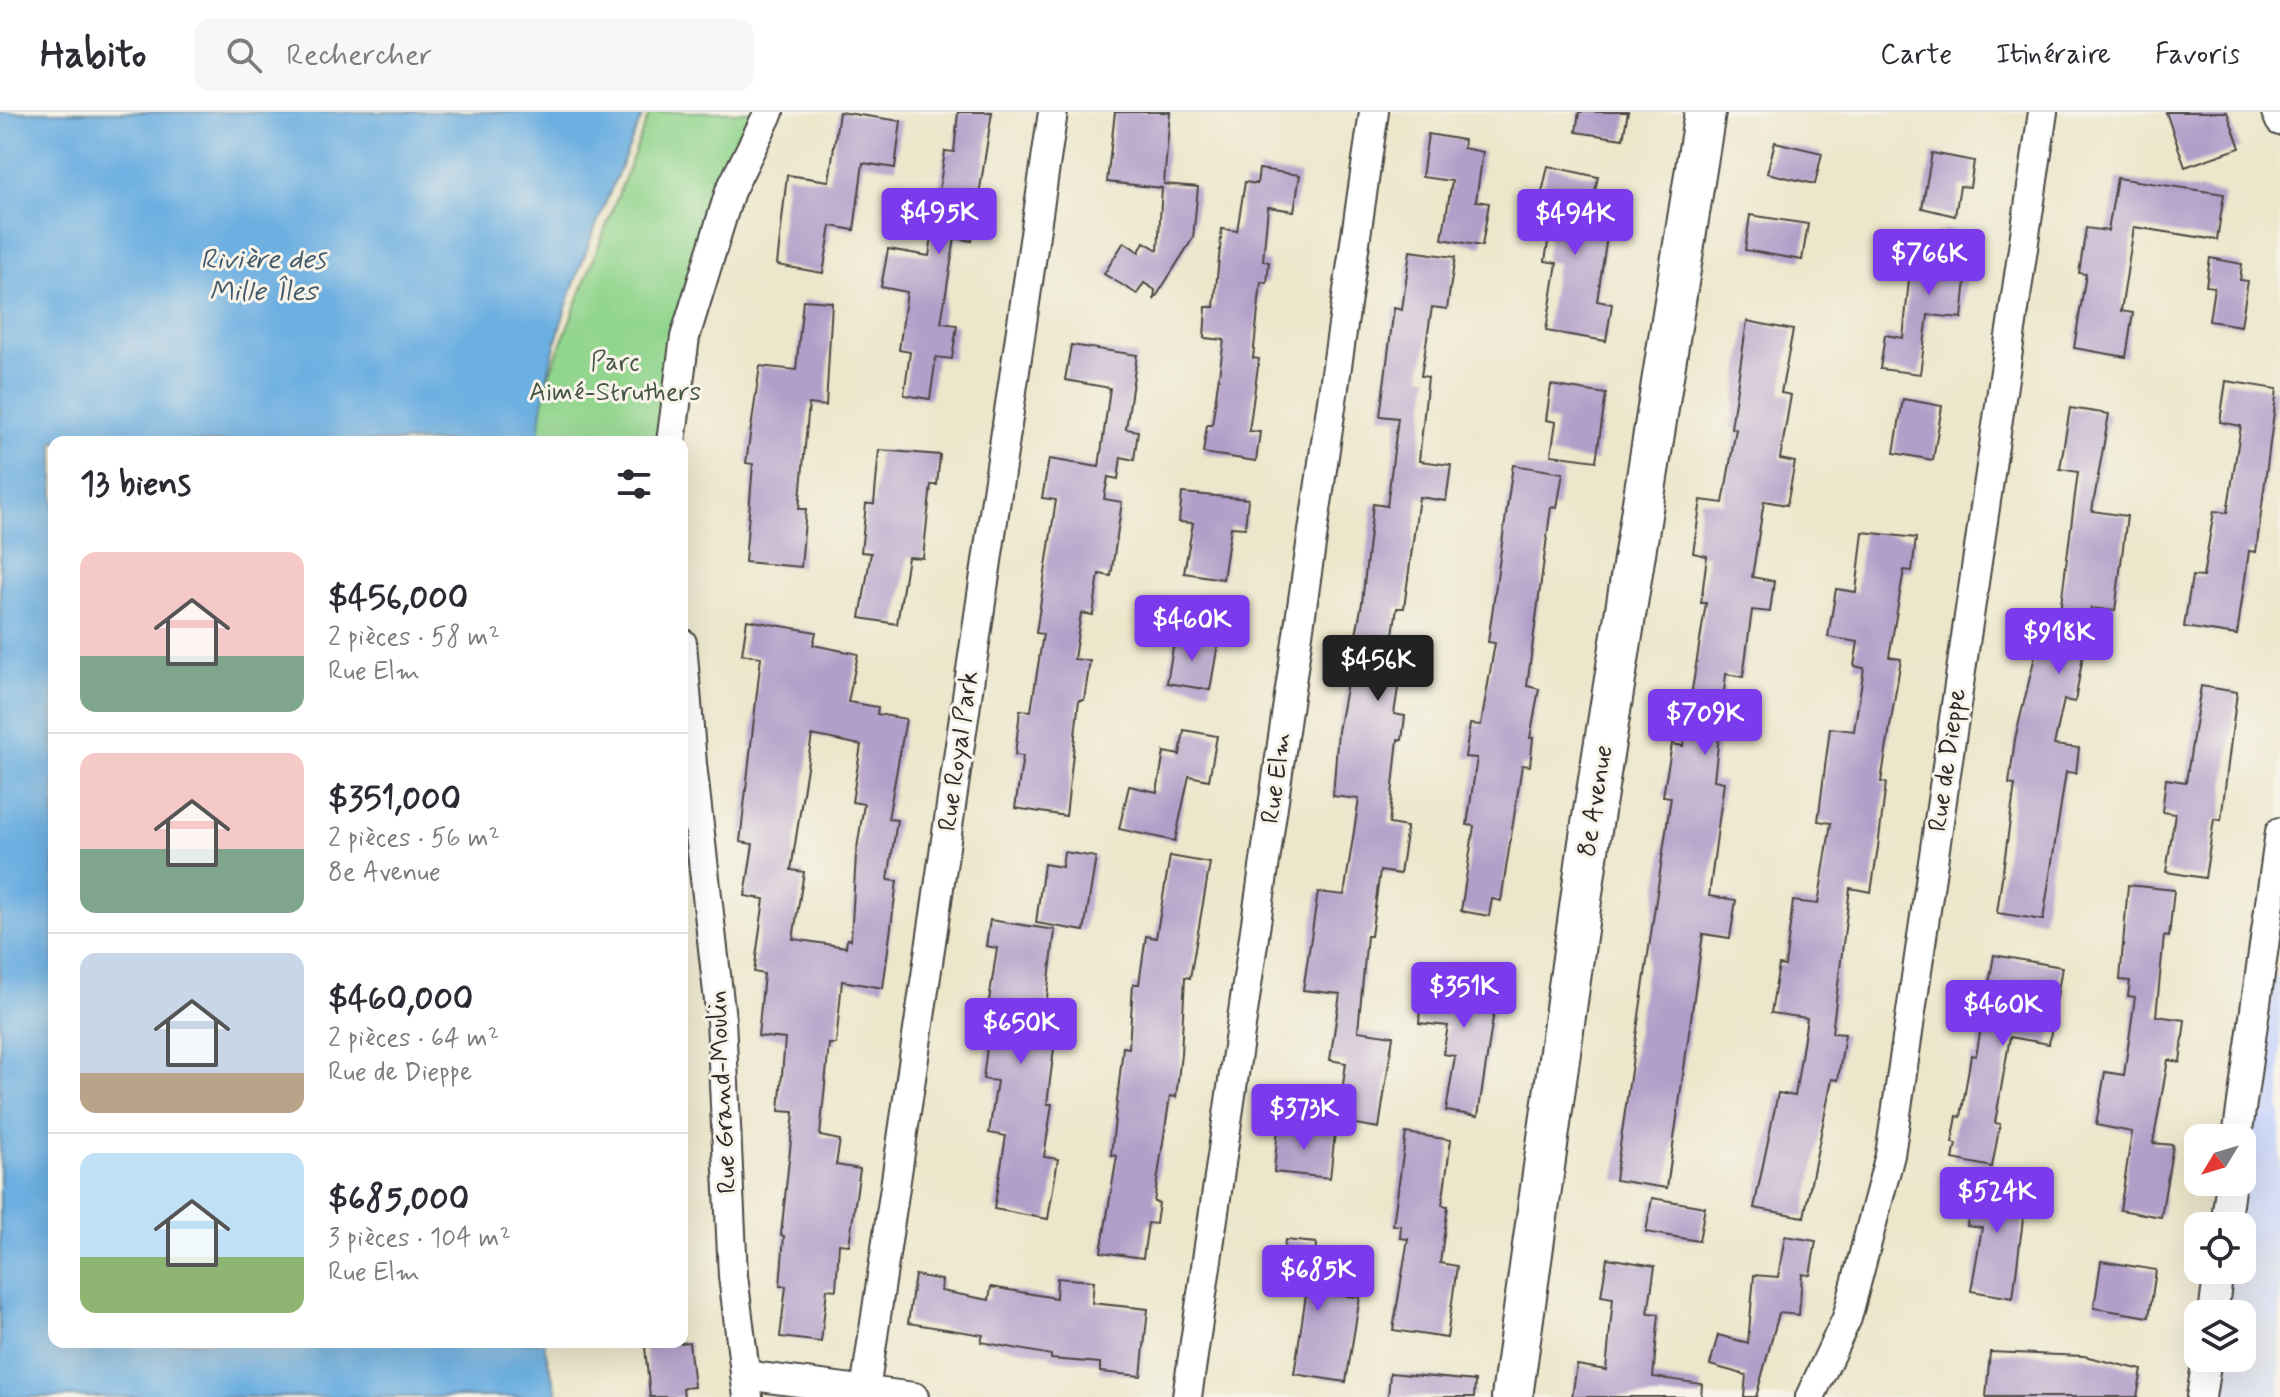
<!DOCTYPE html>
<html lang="fr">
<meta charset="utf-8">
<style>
:root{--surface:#fff;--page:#f7f7f7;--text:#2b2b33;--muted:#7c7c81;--line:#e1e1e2;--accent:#7c3aed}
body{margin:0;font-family:Mynerve,sans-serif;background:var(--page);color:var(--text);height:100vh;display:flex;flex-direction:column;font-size:30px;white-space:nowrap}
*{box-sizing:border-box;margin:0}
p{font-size:26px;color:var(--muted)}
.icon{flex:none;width:44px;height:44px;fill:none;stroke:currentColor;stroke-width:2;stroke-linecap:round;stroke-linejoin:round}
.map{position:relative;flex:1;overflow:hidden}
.sheet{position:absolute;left:48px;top:324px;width:640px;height:912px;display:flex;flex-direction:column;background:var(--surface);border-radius:16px;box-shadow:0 8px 32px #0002}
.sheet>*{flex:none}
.needle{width:52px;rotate:232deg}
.tools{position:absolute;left:2184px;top:1012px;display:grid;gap:16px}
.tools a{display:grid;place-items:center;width:72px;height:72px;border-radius:16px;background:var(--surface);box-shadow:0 8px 32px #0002;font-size:40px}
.price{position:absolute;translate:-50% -68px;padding:0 18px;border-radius:8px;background:var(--accent);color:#fff;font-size:26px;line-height:52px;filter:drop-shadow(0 2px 4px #0008)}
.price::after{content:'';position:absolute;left:50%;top:48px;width:24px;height:18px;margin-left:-12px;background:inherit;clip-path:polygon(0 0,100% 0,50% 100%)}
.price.on{background:#222;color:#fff}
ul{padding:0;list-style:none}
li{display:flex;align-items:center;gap:24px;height:200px;padding:0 32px}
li+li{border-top:2px solid var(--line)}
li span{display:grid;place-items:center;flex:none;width:224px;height:160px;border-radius:16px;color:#555}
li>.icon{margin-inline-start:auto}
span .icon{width:96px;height:96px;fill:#fffc;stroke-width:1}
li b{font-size:34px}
h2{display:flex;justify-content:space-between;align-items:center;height:96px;padding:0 32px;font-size:34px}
header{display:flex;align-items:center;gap:48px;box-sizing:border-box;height:112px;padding:0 40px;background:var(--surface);border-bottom:2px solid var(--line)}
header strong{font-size:38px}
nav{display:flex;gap:44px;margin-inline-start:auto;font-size:28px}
.search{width:560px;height:72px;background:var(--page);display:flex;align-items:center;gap:20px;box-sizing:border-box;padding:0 28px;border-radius:16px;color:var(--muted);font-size:30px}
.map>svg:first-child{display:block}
.built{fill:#d0daf9}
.green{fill:#92d58e;stroke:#5e805c;stroke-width:2}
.water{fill:#6cafe1;stroke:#4c6d86;stroke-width:2}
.building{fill:#b29fc9;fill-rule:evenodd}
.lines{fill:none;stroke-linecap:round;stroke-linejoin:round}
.street-casing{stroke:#484743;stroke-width:32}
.secondary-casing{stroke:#484743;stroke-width:44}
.street{stroke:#fff;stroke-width:28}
.secondary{stroke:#fff;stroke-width:40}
.labels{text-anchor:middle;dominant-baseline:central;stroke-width:6;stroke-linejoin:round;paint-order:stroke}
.park-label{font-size:26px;fill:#455644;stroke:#f7f3e8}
.street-label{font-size:26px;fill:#2b2b2b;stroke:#f7f3e8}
.water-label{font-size:28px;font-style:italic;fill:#42596b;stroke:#f7f3e8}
</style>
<header>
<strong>Habito</strong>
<div class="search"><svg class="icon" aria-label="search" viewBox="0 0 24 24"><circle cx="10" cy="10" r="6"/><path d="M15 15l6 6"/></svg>Rechercher</div>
<nav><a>Carte</a><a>Itinéraire</a><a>Favoris</a></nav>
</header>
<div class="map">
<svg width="2280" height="1285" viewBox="0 0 2280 1285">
<rect width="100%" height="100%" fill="#f7f3e8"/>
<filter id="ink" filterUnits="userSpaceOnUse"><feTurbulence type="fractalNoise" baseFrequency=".0125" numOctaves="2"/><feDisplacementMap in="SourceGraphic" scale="16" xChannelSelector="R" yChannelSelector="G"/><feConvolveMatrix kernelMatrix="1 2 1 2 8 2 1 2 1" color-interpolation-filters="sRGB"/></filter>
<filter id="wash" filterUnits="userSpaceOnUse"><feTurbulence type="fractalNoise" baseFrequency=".006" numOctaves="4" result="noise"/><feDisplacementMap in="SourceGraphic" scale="32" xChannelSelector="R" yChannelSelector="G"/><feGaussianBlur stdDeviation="1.8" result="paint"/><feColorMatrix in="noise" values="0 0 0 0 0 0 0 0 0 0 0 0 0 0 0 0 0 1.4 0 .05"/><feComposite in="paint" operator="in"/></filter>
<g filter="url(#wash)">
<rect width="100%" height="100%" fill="#ece6ca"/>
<path class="built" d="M2259,862L2280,865V1285H2201L2207,1246H2242V1202H2213L2219,1158H2242V1114H2225L2242,1070V1026Z"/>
<path class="green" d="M650,0H769L730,79L671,330H539L541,284Z"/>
<path class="water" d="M0,0H644C602,100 544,221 539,330H54V1230H543L558,1285H0Z"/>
<g id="blocks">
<g class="building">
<path d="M839,0L901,9L895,56L863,51L854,118L831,114L823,161L777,153L787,63L829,69Z"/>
<path d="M958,0H992L972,129L955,126L941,211L957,213L952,247L936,245L930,287L904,283L910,240L899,238L907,180L881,175L888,137L929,144L945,39L954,40Z"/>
<path d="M1115,0H1170L1164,72L1198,75L1193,126L1154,188L1155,178L1144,171L1137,182L1104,162L1124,130L1139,140L1144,130L1158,138L1162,76L1107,70Z"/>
<path d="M1579,0H1628L1623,27L1576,20Z"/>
<path d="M2166,0H2227L2240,36L2185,55Z"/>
<path d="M1428,22L1464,28L1463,36L1483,40L1476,89L1489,91L1482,134L1442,127L1452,69L1422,65Z"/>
<path d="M1775,30L1822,41L1815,72L1767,61Z"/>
<path d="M1932,41L1974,49L1970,75L1960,74L1955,104L1922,96Z"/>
<path d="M1548,54L1598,65L1586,122L1607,125L1597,189L1612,192L1606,229L1546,219L1557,151L1545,149L1554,93L1540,90Z"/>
<path d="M1259,57L1300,63L1294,99L1268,95L1263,149L1269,150L1267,171L1261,170L1253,246L1259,247L1249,319L1260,320L1256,349L1203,341L1207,313H1212L1224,228L1204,226L1206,195H1214L1222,117L1237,119L1245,70L1257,72Z"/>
<path d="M2117,66L2224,82L2217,128L2134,115L2121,199L2133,201L2126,245L2074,236L2086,162L2079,161L2086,116L2108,119Z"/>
<path d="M1750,103L1808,112L1802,148L1745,138Z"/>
<path d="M1943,117L1971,120L1962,206L1928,203L1920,262L1880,257L1885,223L1903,226L1913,129L1940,134Z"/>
<path d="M1410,139L1455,145L1447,197L1432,195L1421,264L1428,265L1419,349L1451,353L1446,389L1419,385L1404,496H1397L1390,542L1403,544L1394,602L1405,604L1402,628L1398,627L1389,712L1407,715L1400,762L1380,759L1371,824H1367L1358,919L1393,924L1379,1016L1338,1009L1346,951L1330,948L1340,882L1303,878L1318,780L1344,783L1359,687L1333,684L1338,619L1362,491L1373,392L1387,394L1398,306L1380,304L1394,196L1402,198Z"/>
<path d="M2210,146L2242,152L2240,168L2248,169L2241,214L2209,209L2214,175L2206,174Z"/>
<path d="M803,188L832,190L826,294L809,292L799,397H806L801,455L745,450L753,352L746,351L760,254L796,258Z"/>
<path d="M1747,209L1793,218L1781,281L1791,283L1780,347L1795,350L1787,393L1764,389L1752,465L1774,469L1770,500L1752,498L1743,565L1726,562L1714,668L1724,670L1709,784L1736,788L1730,826L1703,822L1667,1076L1615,1068L1671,685L1663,684L1672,632L1683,634L1706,491H1701L1707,444L1693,441L1701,388L1723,391L1736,317L1731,316Z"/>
<path d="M1071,233L1137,243L1126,317L1138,319L1134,348L1121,345L1118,367L1108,365L1104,387L1122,390L1111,464L1099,462L1093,503L1081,501L1074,547L1090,549L1084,588H1079L1066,704L1015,696L1023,644L1015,643L1020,598L1031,599L1043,522L1036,521L1056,388L1042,386L1049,347L1099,355L1106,305L1110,276L1065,268Z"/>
<path d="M2226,269L2277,277L2256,440L2249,439L2237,523L2184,515L2192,464L2203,465L2214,399L2227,401L2241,314L2220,310Z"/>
<path d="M1551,273L1606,282L1596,349L1551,343L1556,310L1546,308Z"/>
<path d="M1903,287L1942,294L1933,348L1894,341Z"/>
<path d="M2070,296L2109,302L2092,399L2127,404L2115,499L2091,496L2075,590L2064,588L2054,633L2079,636L2076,661L2066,660L2043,808L1997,801L2015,673L2009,672L2015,627L2037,536L2029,534L2034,503L2059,508L2078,360L2060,357Z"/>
<path d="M879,338L940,343L937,373H931L923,446L908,445L897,512L860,506L871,441L861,440L866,392H874Z"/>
<path d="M1513,353L1563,361L1557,396L1551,395L1527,574L1539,577L1530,626H1533L1530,654L1522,653L1501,789L1492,787L1489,804L1461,799L1474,714L1467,713L1477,646L1465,645L1470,612L1481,613L1495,531L1488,530Z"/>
<path d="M1182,381L1248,387L1245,416L1231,415L1223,467L1184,461L1193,411L1179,410Z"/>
<path d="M1863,420L1916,426L1912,459L1904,458L1889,545L1901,547L1881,670L1886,671L1878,735L1871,780L1850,776L1832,921L1845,922L1838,968L1832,967L1804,1105L1754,1096L1778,981L1795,984L1807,906L1771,901L1779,853L1785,854L1793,789L1818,792L1831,711L1818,709L1830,616L1854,619L1864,556L1854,554L1858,530L1828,525L1836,477L1856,480Z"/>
<path d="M747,508L816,520L813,533L858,542L848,590L878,595L877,602L906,607L888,707L897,708L888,768L897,769L883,876L842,869L836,932H829L820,1024L840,1028L836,1053L860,1057L849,1133L839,1132L836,1178L827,1177L821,1230L780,1225L786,1174H780L784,1124L781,1123L794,1000L779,999L785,927L758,924L764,862L754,860L764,787L745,784L753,732L740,730L761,545L742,542ZM812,623L861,633L852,690L864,692L856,743L851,828L847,827L846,835L793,827L804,760L791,758Z"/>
<path d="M1175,524L1218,532L1210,578L1167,571Z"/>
<path d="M2201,574L2237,580L2221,708L2214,707L2205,766L2166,760L2175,702L2162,700L2166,667L2186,670Z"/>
<path d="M1184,618L1217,624L1209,668L1189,664L1175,729L1119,717L1129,674L1157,680L1164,640L1180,643Z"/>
<path d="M1064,740L1096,745L1084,819L1036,811L1044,752L1062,755Z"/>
<path d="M1170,744L1210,751L1190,866L1185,865L1181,942L1176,985L1170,984L1154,1090L1159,1091L1156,1112L1148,1111L1143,1146L1101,1140L1117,1044L1111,1043L1123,935L1129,936L1133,872H1139L1146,824L1156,826Z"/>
<path d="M2128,773L2174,778L2169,825L2164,824L2156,904L2185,908L2180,950L2168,948L2153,1031L2173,1033L2161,1105L2120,1098L2132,1020L2096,1013L2105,960L2124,963L2135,885L2128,884L2130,869L2120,868Z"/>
<path d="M990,808L1055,818L1042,927L1055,929L1047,992H1052L1044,1045L1058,1047L1048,1107L994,1097L1006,1024L989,1021L997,969L983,967L991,903L987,902L997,836L986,834Z"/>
<path d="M1994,843L2062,855L2049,932L2010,925L1995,1011L2000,1012L1992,1055L1953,1047L1956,1032L1952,1031L1957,1004L1961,1005L1971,943L1976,944Z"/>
<path d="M1437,860L1506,866L1502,900L1494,899L1478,1004L1446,999L1455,944L1443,942L1448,914L1419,911L1422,874L1435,876Z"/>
<path d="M1278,1015L1335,1020L1330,1066L1274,1060Z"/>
<path d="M1406,1021L1451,1028L1442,1093L1448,1094L1440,1151L1457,1154L1447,1226L1393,1218L1408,1127L1400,1126L1401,1114L1393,1113Z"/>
<path d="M1974,1067L2027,1075L2013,1186L1971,1179L1982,1116L1967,1114Z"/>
<path d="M1652,1086L1705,1095L1699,1129L1646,1120Z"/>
<path d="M1785,1124L1816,1129L1810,1163L1802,1162L1799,1203L1779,1201L1756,1285H1744L1746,1263L1710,1253L1718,1223L1748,1231L1754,1163L1778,1165Z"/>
<path d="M1285,1128L1316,1131L1315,1152L1337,1154L1335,1183L1360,1185L1346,1270L1294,1262L1306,1183L1273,1181L1275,1148L1283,1149Z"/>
<path d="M1607,1146L1655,1154L1648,1201L1659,1202L1653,1265L1702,1272L1701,1285H1572L1577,1253L1606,1258L1613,1186L1601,1184Z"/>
<path d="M2101,1149L2156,1158L2149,1205L2094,1196Z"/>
<path d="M915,1163L942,1168L941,1179L989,1188L991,1175L1056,1186L1057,1166L1094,1169L1092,1191L1148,1197L1141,1264L1100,1260V1251L1051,1247V1243L981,1230L983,1223L908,1211Z"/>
<path d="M689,1230L694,1275L683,1276L684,1285H650L645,1235Z"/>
<path d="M1990,1240L2084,1244L2142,1258L2137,1285H1986Z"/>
<path d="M1390,1261L1475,1269L1474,1285H1388Z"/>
</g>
</g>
</g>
<g filter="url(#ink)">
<use href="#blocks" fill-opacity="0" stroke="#484743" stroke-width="2"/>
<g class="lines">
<defs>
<g id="street">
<path d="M2276,0L2280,9"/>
<path d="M671,330L685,225L730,79L769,0"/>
<path d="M682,531L692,652L721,907L733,1164L748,1285"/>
<path d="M2237,1026L2280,720"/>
<path d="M2225,1114L2231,1070"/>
<path d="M2213,1202L2219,1158"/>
<path d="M745,1263L914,1285"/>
<path d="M865,1279L1053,0"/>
<path d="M1187,1285L1374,0"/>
<path d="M1810,1285L1847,1206L1890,1043L2043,0"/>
<path d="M2201,1285L2207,1246"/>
</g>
<path id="secondary" d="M1512,1285L1589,731L1705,0"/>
</defs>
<use href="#street" class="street-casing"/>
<use href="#secondary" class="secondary-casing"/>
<use href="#street" class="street"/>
<use href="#secondary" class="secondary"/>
</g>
</g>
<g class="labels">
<g class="park-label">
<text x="615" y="251">Parc<tspan x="615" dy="30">Aimé-Struthers</tspan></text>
</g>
<g class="street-label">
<text transform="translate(959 639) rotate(-82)">Rue Royal Park</text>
<text transform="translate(1948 648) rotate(-82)">Rue de Dieppe</text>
<text transform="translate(1277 666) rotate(-82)">Rue Elm</text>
<text transform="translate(1596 689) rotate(-81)">8e Avenue</text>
<text transform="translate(723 980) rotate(-93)">Rue Grand-Moulin</text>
</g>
<g class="water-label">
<text x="263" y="148">Rivière des<tspan x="263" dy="32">Mille Îles</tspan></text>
</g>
</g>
</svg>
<div class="tools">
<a><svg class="needle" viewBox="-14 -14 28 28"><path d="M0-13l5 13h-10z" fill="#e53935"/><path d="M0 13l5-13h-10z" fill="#7c7c81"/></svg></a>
<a><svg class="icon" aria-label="locate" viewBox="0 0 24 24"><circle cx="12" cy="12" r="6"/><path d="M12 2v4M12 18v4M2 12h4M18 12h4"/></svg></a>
<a><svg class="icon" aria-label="layers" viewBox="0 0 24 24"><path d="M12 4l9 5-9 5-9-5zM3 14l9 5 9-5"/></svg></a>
</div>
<b class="price" style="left:939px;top:144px">$495K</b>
<b class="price" style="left:1575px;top:145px">$494K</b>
<b class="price" style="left:1929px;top:185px">$766K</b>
<b class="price" style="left:1192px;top:551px">$460K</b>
<b class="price" style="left:2059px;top:564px">$918K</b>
<b class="price on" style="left:1378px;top:591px">$456K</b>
<b class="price" style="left:1705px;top:645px">$709K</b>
<b class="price" style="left:1464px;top:918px">$351K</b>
<b class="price" style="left:2003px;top:936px">$460K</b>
<b class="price" style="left:1021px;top:954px">$650K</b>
<b class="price" style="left:1304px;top:1040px">$373K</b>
<b class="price" style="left:1997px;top:1123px">$524K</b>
<b class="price" style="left:1318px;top:1201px">$685K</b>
<section class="sheet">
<h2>13 biens<svg class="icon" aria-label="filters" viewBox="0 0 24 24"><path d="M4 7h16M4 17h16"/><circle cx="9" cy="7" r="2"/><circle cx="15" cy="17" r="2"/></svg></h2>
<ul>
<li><span style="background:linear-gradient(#f6c9c9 65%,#7fa58c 0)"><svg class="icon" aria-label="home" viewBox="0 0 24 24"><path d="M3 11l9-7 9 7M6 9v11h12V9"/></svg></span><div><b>$456,000</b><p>2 pièces · 58 m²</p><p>Rue Elm</p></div></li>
<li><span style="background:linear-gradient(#f6c9c9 60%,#7fa58c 0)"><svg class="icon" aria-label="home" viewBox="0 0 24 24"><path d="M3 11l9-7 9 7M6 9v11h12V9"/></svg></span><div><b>$351,000</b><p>2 pièces · 56 m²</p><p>8e Avenue</p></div></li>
<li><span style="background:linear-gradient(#c9d6e8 75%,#b9a48a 0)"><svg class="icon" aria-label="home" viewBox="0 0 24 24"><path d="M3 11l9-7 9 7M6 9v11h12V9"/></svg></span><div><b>$460,000</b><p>2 pièces · 64 m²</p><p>Rue de Dieppe</p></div></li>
<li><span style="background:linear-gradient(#bfe0f5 65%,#8fb573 0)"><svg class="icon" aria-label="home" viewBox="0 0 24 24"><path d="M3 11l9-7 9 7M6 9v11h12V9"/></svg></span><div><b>$685,000</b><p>3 pièces · 104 m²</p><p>Rue Elm</p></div></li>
</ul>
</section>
</div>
